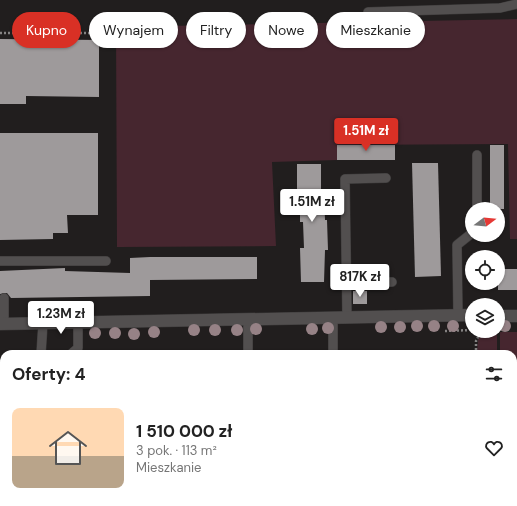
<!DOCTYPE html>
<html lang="pl">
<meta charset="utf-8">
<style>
:root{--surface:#fff;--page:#f6f6f6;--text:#222;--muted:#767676;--accent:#d93025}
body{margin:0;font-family:"DM Sans",sans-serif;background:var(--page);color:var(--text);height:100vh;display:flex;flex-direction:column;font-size:15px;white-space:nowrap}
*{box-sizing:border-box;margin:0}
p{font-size:13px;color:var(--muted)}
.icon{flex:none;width:22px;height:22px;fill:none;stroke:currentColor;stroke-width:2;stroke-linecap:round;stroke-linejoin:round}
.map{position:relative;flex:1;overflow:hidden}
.panel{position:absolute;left:0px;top:350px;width:517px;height:156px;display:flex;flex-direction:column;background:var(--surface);border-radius:12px 12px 0 0;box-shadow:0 1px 3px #0004}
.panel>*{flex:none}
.banner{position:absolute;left:12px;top:12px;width:493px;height:36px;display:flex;gap:8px}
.needle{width:26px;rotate:74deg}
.tools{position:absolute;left:465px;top:202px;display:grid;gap:8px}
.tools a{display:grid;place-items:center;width:40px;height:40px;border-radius:50%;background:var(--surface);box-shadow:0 1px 3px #0004;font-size:20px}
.price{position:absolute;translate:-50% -34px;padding:0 9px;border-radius:4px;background:#fff;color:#222;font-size:13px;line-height:26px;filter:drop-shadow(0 1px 2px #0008)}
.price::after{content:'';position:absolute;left:50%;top:24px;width:12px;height:9px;margin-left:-6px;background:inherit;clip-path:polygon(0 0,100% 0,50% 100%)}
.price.on{background:var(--accent);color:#fff}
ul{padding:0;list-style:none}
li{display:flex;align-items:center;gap:12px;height:100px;padding:0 12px}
li span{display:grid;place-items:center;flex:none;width:112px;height:80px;border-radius:8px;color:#555}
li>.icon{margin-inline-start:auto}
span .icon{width:48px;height:48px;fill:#fffc;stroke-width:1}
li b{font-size:17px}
h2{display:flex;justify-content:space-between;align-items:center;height:48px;padding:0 12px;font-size:17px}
.pill{padding:0 14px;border-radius:18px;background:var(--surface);box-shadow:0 1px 3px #0004;font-size:14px;line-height:36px}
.pill.on{background:var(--accent);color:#fff}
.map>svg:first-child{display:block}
.green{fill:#46262f}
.building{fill:#9e9a9b}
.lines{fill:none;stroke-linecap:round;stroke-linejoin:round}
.lane-casing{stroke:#3d3b3b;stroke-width:10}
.street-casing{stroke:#3d3b3b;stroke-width:13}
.path{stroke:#858383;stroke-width:2.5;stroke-dasharray:2 2;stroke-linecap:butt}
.lane{stroke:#524f4f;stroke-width:9}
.street{stroke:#524f4f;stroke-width:12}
.tree{fill:#968286}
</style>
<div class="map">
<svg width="517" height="506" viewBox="0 0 517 506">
<rect width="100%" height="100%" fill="#211e1e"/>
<g class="green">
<path d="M517,19V239H510L508,144L337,145V160L272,162L276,246L117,247L116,27Z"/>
<path d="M482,332H497V354H477L478,340Z"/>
<path d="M500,332H517V360H513V354H500Z"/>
<path d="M517,416V470L513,468V422H517Z"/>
</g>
<g class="building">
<path d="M0,39L99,40V97L26,96V104H0Z"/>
<path d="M0,133H98V215H67L68,233H53V239L0,240Z"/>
<rect x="337" y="145" width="58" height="15"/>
<rect x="490" y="145" width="14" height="64"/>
<path d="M412,163H438L441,276L415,277Z"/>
<path d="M297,164H321V192H324L325,220H327L328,250H325L324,282H301L300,248H304L303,222H300V194H297Z"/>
<path d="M150,257H257V279L150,280V296L11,298L7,293L0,294V271L65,268V271L130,273V258Z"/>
<rect x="498" y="269" width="19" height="21"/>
<rect x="353" y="291" width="14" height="13"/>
</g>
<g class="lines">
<defs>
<g id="lane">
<path d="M368,12L500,8L517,4"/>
<path d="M477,155V209"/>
<path d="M0,261H106"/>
<path d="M346,283L392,282"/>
<path d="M4,298V324"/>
<path d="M458,315L457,245L472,233"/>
<path d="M333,318V354"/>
<path d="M347,318L345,179L386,178"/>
<path d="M41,354L43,323"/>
<path d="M71,354L78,348V323"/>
<path d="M248,354V320"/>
<path d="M0,374L4,373"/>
<path d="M0,494H4"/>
<path d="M355,502V506"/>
<path d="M40,506V502"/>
<path d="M68,506V502"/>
</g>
<g id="street">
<path d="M498,316H517"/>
<path d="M0,324L472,315"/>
</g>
</defs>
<use href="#lane" class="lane-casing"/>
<use href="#street" class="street-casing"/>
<g class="path">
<path d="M0,33H100V26"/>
<path d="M445,331L472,330"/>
<path d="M476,354V341L481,331"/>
<path d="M479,506L480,502"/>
</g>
<use href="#lane" class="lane"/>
<use href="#street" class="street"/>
</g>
<g class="tree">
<circle cx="417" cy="326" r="6"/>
<circle cx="434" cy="326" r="6"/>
<circle cx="453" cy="326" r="6"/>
<circle cx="505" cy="326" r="6"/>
<circle cx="381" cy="327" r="6"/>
<circle cx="400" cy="327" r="6"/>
<circle cx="328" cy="328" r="6"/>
<circle cx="256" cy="329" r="6"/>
<circle cx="312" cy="329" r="6"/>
<circle cx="194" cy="330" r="6"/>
<circle cx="215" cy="330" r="6"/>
<circle cx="237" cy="330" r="6"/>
<circle cx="154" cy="332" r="6"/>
<circle cx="95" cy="333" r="6"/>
<circle cx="115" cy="333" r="6"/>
<circle cx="134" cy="334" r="6"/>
</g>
</svg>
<div class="tools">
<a><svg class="needle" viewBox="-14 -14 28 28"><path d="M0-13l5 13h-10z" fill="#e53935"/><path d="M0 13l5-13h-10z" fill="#767676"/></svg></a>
<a><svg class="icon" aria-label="locate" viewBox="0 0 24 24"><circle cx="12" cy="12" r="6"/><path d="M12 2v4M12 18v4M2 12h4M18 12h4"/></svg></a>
<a><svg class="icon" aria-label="layers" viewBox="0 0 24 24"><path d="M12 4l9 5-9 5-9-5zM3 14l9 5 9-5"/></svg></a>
</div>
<b class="price on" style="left:366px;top:152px">1.51M zł</b>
<b class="price" style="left:312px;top:223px">1.51M zł</b>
<b class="price" style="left:360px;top:298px">817K zł</b>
<b class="price" style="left:61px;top:335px">1.23M zł</b>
<div class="banner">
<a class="pill on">Kupno</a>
<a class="pill">Wynajem</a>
<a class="pill">Filtry</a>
<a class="pill">Nowe</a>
<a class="pill">Mieszkanie</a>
</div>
<section class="panel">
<h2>Oferty: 4<svg class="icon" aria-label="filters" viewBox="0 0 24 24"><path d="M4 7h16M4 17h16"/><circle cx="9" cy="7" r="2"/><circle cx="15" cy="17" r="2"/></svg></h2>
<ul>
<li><span style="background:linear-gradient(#ffd9b3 60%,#b9a48a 0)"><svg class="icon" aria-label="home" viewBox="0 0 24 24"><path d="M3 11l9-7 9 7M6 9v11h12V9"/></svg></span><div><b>1 510 000 zł</b><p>3 pok. · 113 m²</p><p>Mieszkanie</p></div><svg class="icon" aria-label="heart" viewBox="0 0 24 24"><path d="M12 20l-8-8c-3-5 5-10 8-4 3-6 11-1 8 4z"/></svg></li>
</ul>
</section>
</div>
